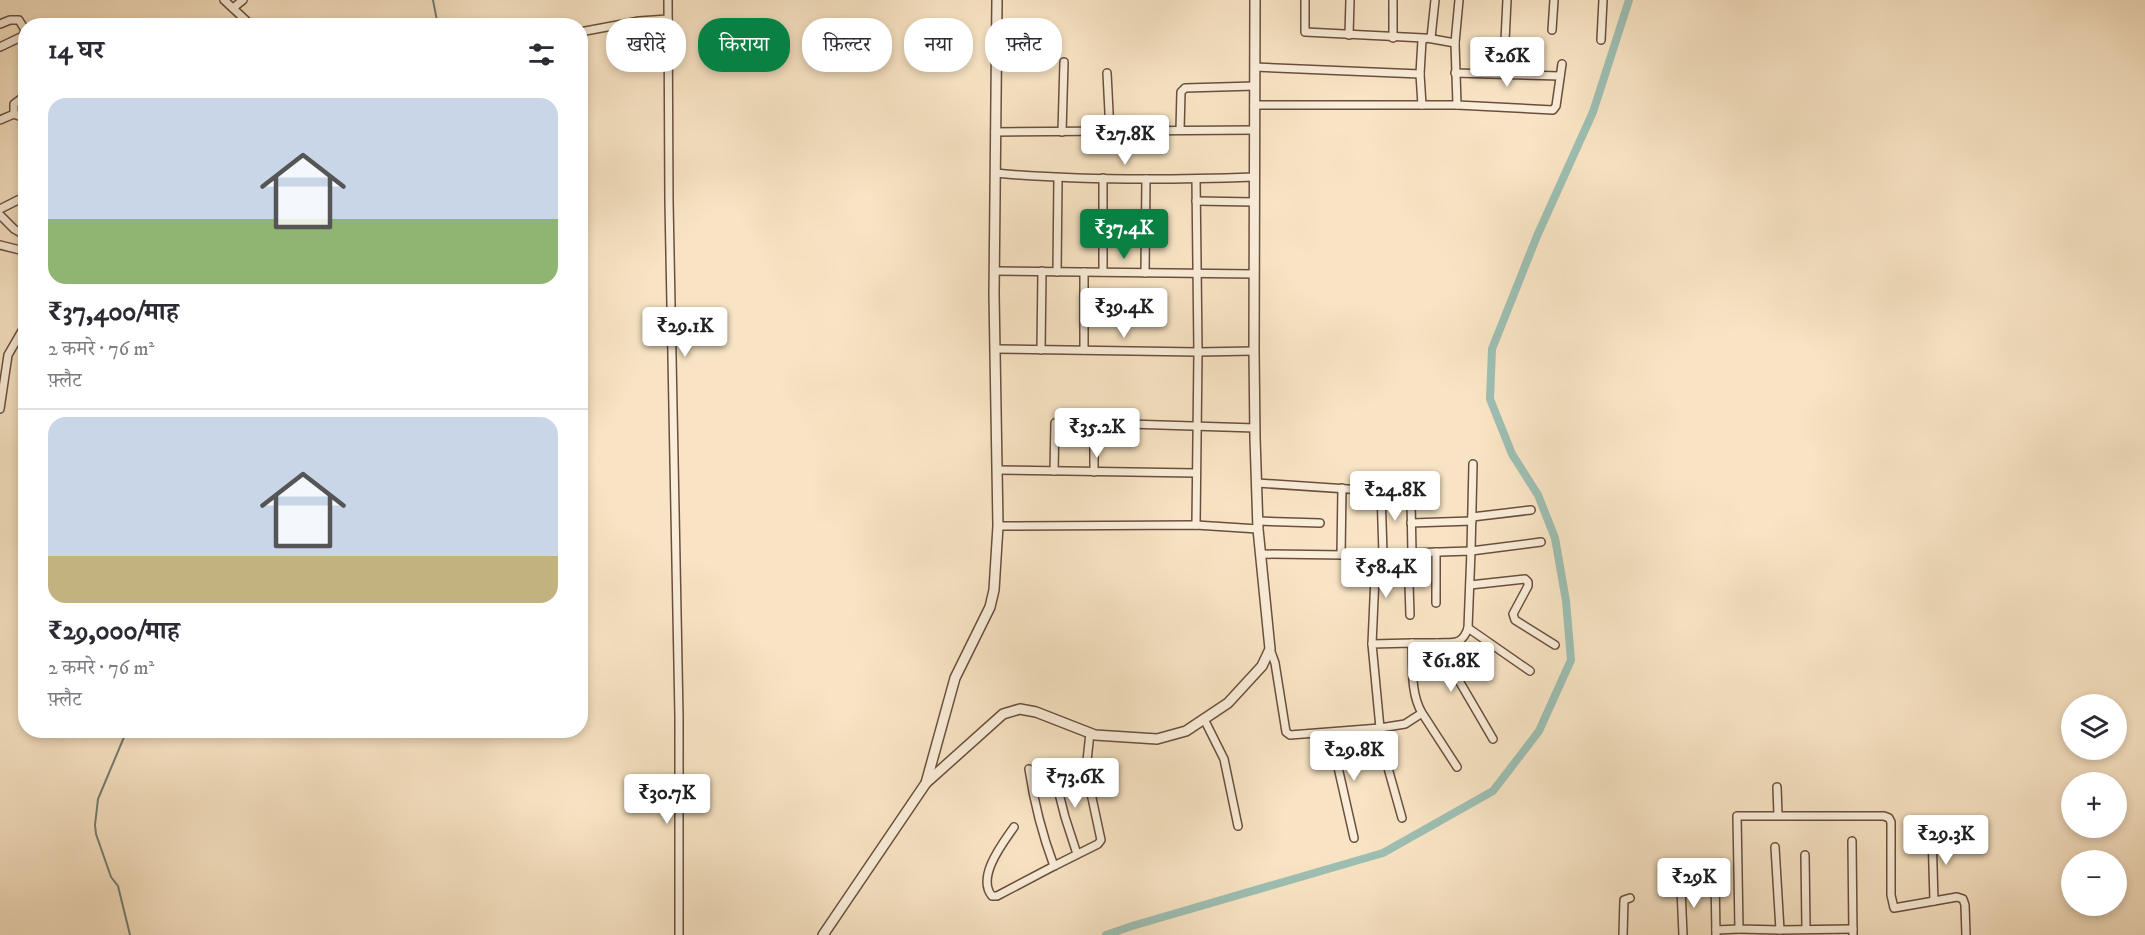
<!DOCTYPE html>
<html lang="hi">
<meta charset="utf-8">
<style>
:root{--surface:#fff;--page:#f2f2f3;--text:#2b2b33;--muted:#7c7c81;--line:#e1e1e2;--accent:#0b8043}
body{margin:0;font-family:"IM FELL DW Pica","Noto Serif Devanagari",serif;background:var(--page);color:var(--text);height:100vh;display:flex;flex-direction:column;font-size:22px;white-space:nowrap}
*{box-sizing:border-box;margin:0}
p{font-size:20px;color:var(--muted)}
.icon{flex:none;width:33px;height:33px;fill:none;stroke:currentColor;stroke-width:2;stroke-linecap:round;stroke-linejoin:round}
.map{position:relative;flex:1;overflow:hidden}
.sheet{position:absolute;left:18px;top:18px;width:570px;height:720px;display:flex;flex-direction:column;background:var(--surface);border-radius:24px;box-shadow:0 3px 9px #0003}
.sheet>*{flex:none}
.top-card{position:absolute;left:606px;top:18px;width:570px;height:54px;display:flex;gap:12px}
.buttons{position:absolute;left:2061px;top:694px;display:grid;gap:12px}
.buttons a{display:grid;place-items:center;width:66px;height:66px;border-radius:50%;background:var(--surface);box-shadow:0 3px 9px #0003;font-size:30px}
.price{position:absolute;translate:-50% -51px;padding:0 14px;border-radius:6px;background:#fff;color:#222;font-size:20px;line-height:39px;filter:drop-shadow(0 2px 3px #0008)}
.price::after{content:'';position:absolute;left:50%;top:36px;width:18px;height:14px;margin-left:-9px;background:inherit;clip-path:polygon(0 0,100% 0,50% 100%)}
.price.current{background:var(--accent);color:#fff}
ul{padding:0;list-style:none}
li{display:grid;align-content:center;gap:12px;height:318px;padding:0 30px}
li+li{border-top:2px solid var(--line)}
li span{display:grid;place-items:center;height:186px;border-radius:18px;color:#555}
li>.icon{margin-inline-start:auto}
span .icon{width:108px;height:108px;fill:#fffc;stroke-width:1}
li b{font-size:26px}
h2{display:flex;justify-content:space-between;align-items:center;height:72px;padding:0 30px;font-size:26px}
.chip{padding:0 21px;border-radius:24px;background:var(--surface);box-shadow:0 3px 9px #0003;font-size:21px;line-height:54px}
.chip.current{background:var(--accent);color:#fff}
.map>svg:first-child{display:block}
.lines{fill:none;stroke-linecap:round;stroke-linejoin:round}
.stream{stroke:#757e72;stroke-width:2}
.canal{stroke:#9dbfb3;stroke-width:8}
.minor-casing{stroke:#6a4f3e;stroke-width:10}
.tertiary-casing{stroke:#6a4f3e;stroke-width:12}
.minor{stroke:#faedd9;stroke-width:7}
.tertiary{stroke:#faedd9;stroke-width:9}
</style>
<div class="map">
<svg width="2145" height="935" viewBox="0 0 2145 935">
<rect width="100%" height="100%" fill="#f8e4c4"/>
<filter id="stains"><feTurbulence type="fractalNoise" baseFrequency=".00333" numOctaves="4"/><feColorMatrix values="0 0 0 0 .2 0 0 0 0 .09 0 0 0 0 .02 0 0 0 .5 -.17"/></filter>
<radialGradient id="worn" r=".72"><stop offset=".6" stop-color="#630" stop-opacity="0"/><stop offset="1" stop-color="#630" stop-opacity=".3"/></radialGradient>
<g class="lines">
<g class="stream">
<path d="M433,0L438,26"/>
<path d="M127,730L98,799L95,825L96,834L111,877L118,886L130,935"/>
</g>
<path class="canal" d="M1106,935L1132,926L1383,853L1493,791L1539,731L1571,660L1566,601L1555,538L1538,495L1512,454L1490,399L1492,349L1537,236L1593,112L1629,0"/>
<defs>
<g id="minor">
<path d="M224,0L252,26"/>
<path d="M668,0L669,202L679,716V935"/>
<path d="M1305,0V32L1424,38"/>
<path d="M1393,0V38"/>
<path d="M233,8L243,0"/>
<path d="M0,24L10,20H19L25,30L23,36L0,47"/>
<path d="M1552,30L1554,0"/>
<path d="M580,32L639,21L668,19"/>
<path d="M1349,35L1350,0"/>
<path d="M1431,38L1435,0"/>
<path d="M1601,40L1603,0"/>
<path d="M1505,41L1507,0"/>
<path d="M1255,67L1420,74"/>
<path d="M1107,73L1110,132"/>
<path d="M1455,73L1560,76"/>
<path d="M1254,105H1457L1553,110L1556,106L1562,64"/>
<path d="M1422,105L1420,74L1422,40L1427,38L1455,43"/>
<path d="M1457,105L1455,43L1459,0"/>
<path d="M14,114V104L26,95"/>
<path d="M0,120L14,114L26,119"/>
<path d="M1180,130L1181,92L1185,88L1255,86"/>
<path d="M995,132L1254,130"/>
<path d="M1062,132L1064,62"/>
<path d="M995,173C1081,181 1168,180 1254,177"/>
<path d="M1103,178V272"/>
<path d="M1196,179L1198,352L1196,525"/>
<path d="M1196,201L1254,202"/>
<path d="M0,209L26,196"/>
<path d="M0,215L14,229L26,236"/>
<path d="M0,245L20,250L26,254"/>
<path d="M994,271L1254,274"/>
<path d="M1057,272L1058,178"/>
<path d="M1145,273L1146,179"/>
<path d="M995,349L1198,352L1254,351"/>
<path d="M1041,350L1042,271"/>
<path d="M1084,350V272"/>
<path d="M0,409L8,355L23,329L26,303"/>
<path d="M1473,464L1471,551L1541,542"/>
<path d="M997,470L1196,473"/>
<path d="M1054,471L1055,423"/>
<path d="M1094,472V427L1098,423L1255,428"/>
<path d="M1257,483L1407,493L1411,501L1412,553"/>
<path d="M1381,491L1383,554"/>
<path d="M1472,517L1531,510"/>
<path d="M1258,521L1320,523"/>
<path d="M1411,523L1472,521"/>
<path d="M998,526L1196,525L1258,529"/>
<path d="M1436,552V603"/>
<path d="M1408,553L1410,615"/>
<path d="M1261,554L1345,555L1471,551L1468,628C1462,646 1453,642 1437,643"/>
<path d="M1341,555L1342,488"/>
<path d="M1470,585L1525,579L1528,582V586L1513,614L1515,620L1555,645"/>
<path d="M1468,628L1530,671"/>
<path d="M1412,643H1437L1493,739"/>
<path d="M1372,644L1376,554"/>
<path d="M1270,649L1275,663L1286,732L1290,735L1380,728L1386,761L1402,818"/>
<path d="M1422,713L1405,724L1380,728L1372,644L1412,643C1413,666 1410,693 1422,713L1457,767"/>
<path d="M1204,719L1224,759L1238,826"/>
<path d="M1327,733L1329,748L1335,754L1354,838"/>
<path d="M1029,769C1034,802 1042,834 1054,866L1098,844L1101,840L1086,770L1090,733"/>
<path d="M1053,770L1065,817L1077,854"/>
<path d="M1777,787L1778,815"/>
<path d="M1014,827C1003,843 976,877 992,896H997L1054,866"/>
<path d="M1932,833L1934,901"/>
<path d="M1852,841L1853,935"/>
<path d="M1775,847L1780,930L1853,929"/>
<path d="M1805,855L1806,929"/>
<path d="M1680,865L1683,935"/>
<path d="M1715,875L1716,935"/>
<path d="M1716,930L1739,929"/>
<path d="M1780,930L1739,929L1737,816H1884L1889,818L1891,822V895L1894,908L1957,897L1963,899L1965,905L1966,935"/>
<path d="M1623,935L1624,900L1630,898"/>
</g>
<g id="tertiary">
<path d="M926,783L1003,714L1020,709L1036,712L1095,735L1157,739L1186,731L1228,703L1262,666L1270,649L1258,529L1255,438L1254,351L1255,0"/>
<path d="M823,935L926,783L955,678L990,607L994,590L998,526L994,294L997,0"/>
</g>
</defs>
<use href="#minor" class="minor-casing"/>
<use href="#tertiary" class="tertiary-casing"/>
<use href="#minor" class="minor"/>
<use href="#tertiary" class="tertiary"/>
</g>
<rect width="100%" height="100%" filter="url(#stains)"/>
<rect width="100%" height="100%" fill="url(#worn)"/>
</svg>
<div class="buttons">
<a><svg class="icon" aria-label="layers" viewBox="0 0 24 24"><path d="M12 4l9 5-9 5-9-5zM3 14l9 5 9-5"/></svg></a>
<a>+</a>
<a>−</a>
</div>
<b class="price" style="left:1507px;top:88px">₹26K</b>
<b class="price" style="left:1125px;top:166px">₹27.8K</b>
<b class="price current" style="left:1124px;top:260px">₹37.4K</b>
<b class="price" style="left:1124px;top:339px">₹39.4K</b>
<b class="price" style="left:685px;top:358px">₹29.1K</b>
<b class="price" style="left:1097px;top:459px">₹35.2K</b>
<b class="price" style="left:1395px;top:522px">₹24.8K</b>
<b class="price" style="left:1386px;top:599px">₹58.4K</b>
<b class="price" style="left:1451px;top:693px">₹61.8K</b>
<b class="price" style="left:1354px;top:782px">₹29.8K</b>
<b class="price" style="left:1075px;top:809px">₹73.6K</b>
<b class="price" style="left:667px;top:825px">₹30.7K</b>
<b class="price" style="left:1946px;top:866px">₹29.3K</b>
<b class="price" style="left:1694px;top:909px">₹29K</b>
<div class="top-card">
<a class="chip">खरीदें</a>
<a class="chip current">किराया</a>
<a class="chip">फ़िल्टर</a>
<a class="chip">नया</a>
<a class="chip">फ़्लैट</a>
</div>
<section class="sheet">
<h2>14 घर<svg class="icon" aria-label="filters" viewBox="0 0 24 24"><path d="M4 7h16M4 17h16"/><circle cx="9" cy="7" r="2"/><circle cx="15" cy="17" r="2"/></svg></h2>
<ul>
<li><span style="background:linear-gradient(#c9d6e8 65%,#8fb573 0)"><svg class="icon" aria-label="home" viewBox="0 0 24 24"><path d="M3 11l9-7 9 7M6 9v11h12V9"/></svg></span><div><b>₹37,400/माह</b><p>2 कमरे · 76 m²</p><p>फ़्लैट</p></div></li>
<li><span style="background:linear-gradient(#c9d6e8 75%,#c2b280 0)"><svg class="icon" aria-label="home" viewBox="0 0 24 24"><path d="M3 11l9-7 9 7M6 9v11h12V9"/></svg></span><div><b>₹29,000/माह</b><p>2 कमरे · 76 m²</p><p>फ़्लैट</p></div></li>
</ul>
</section>
</div>
